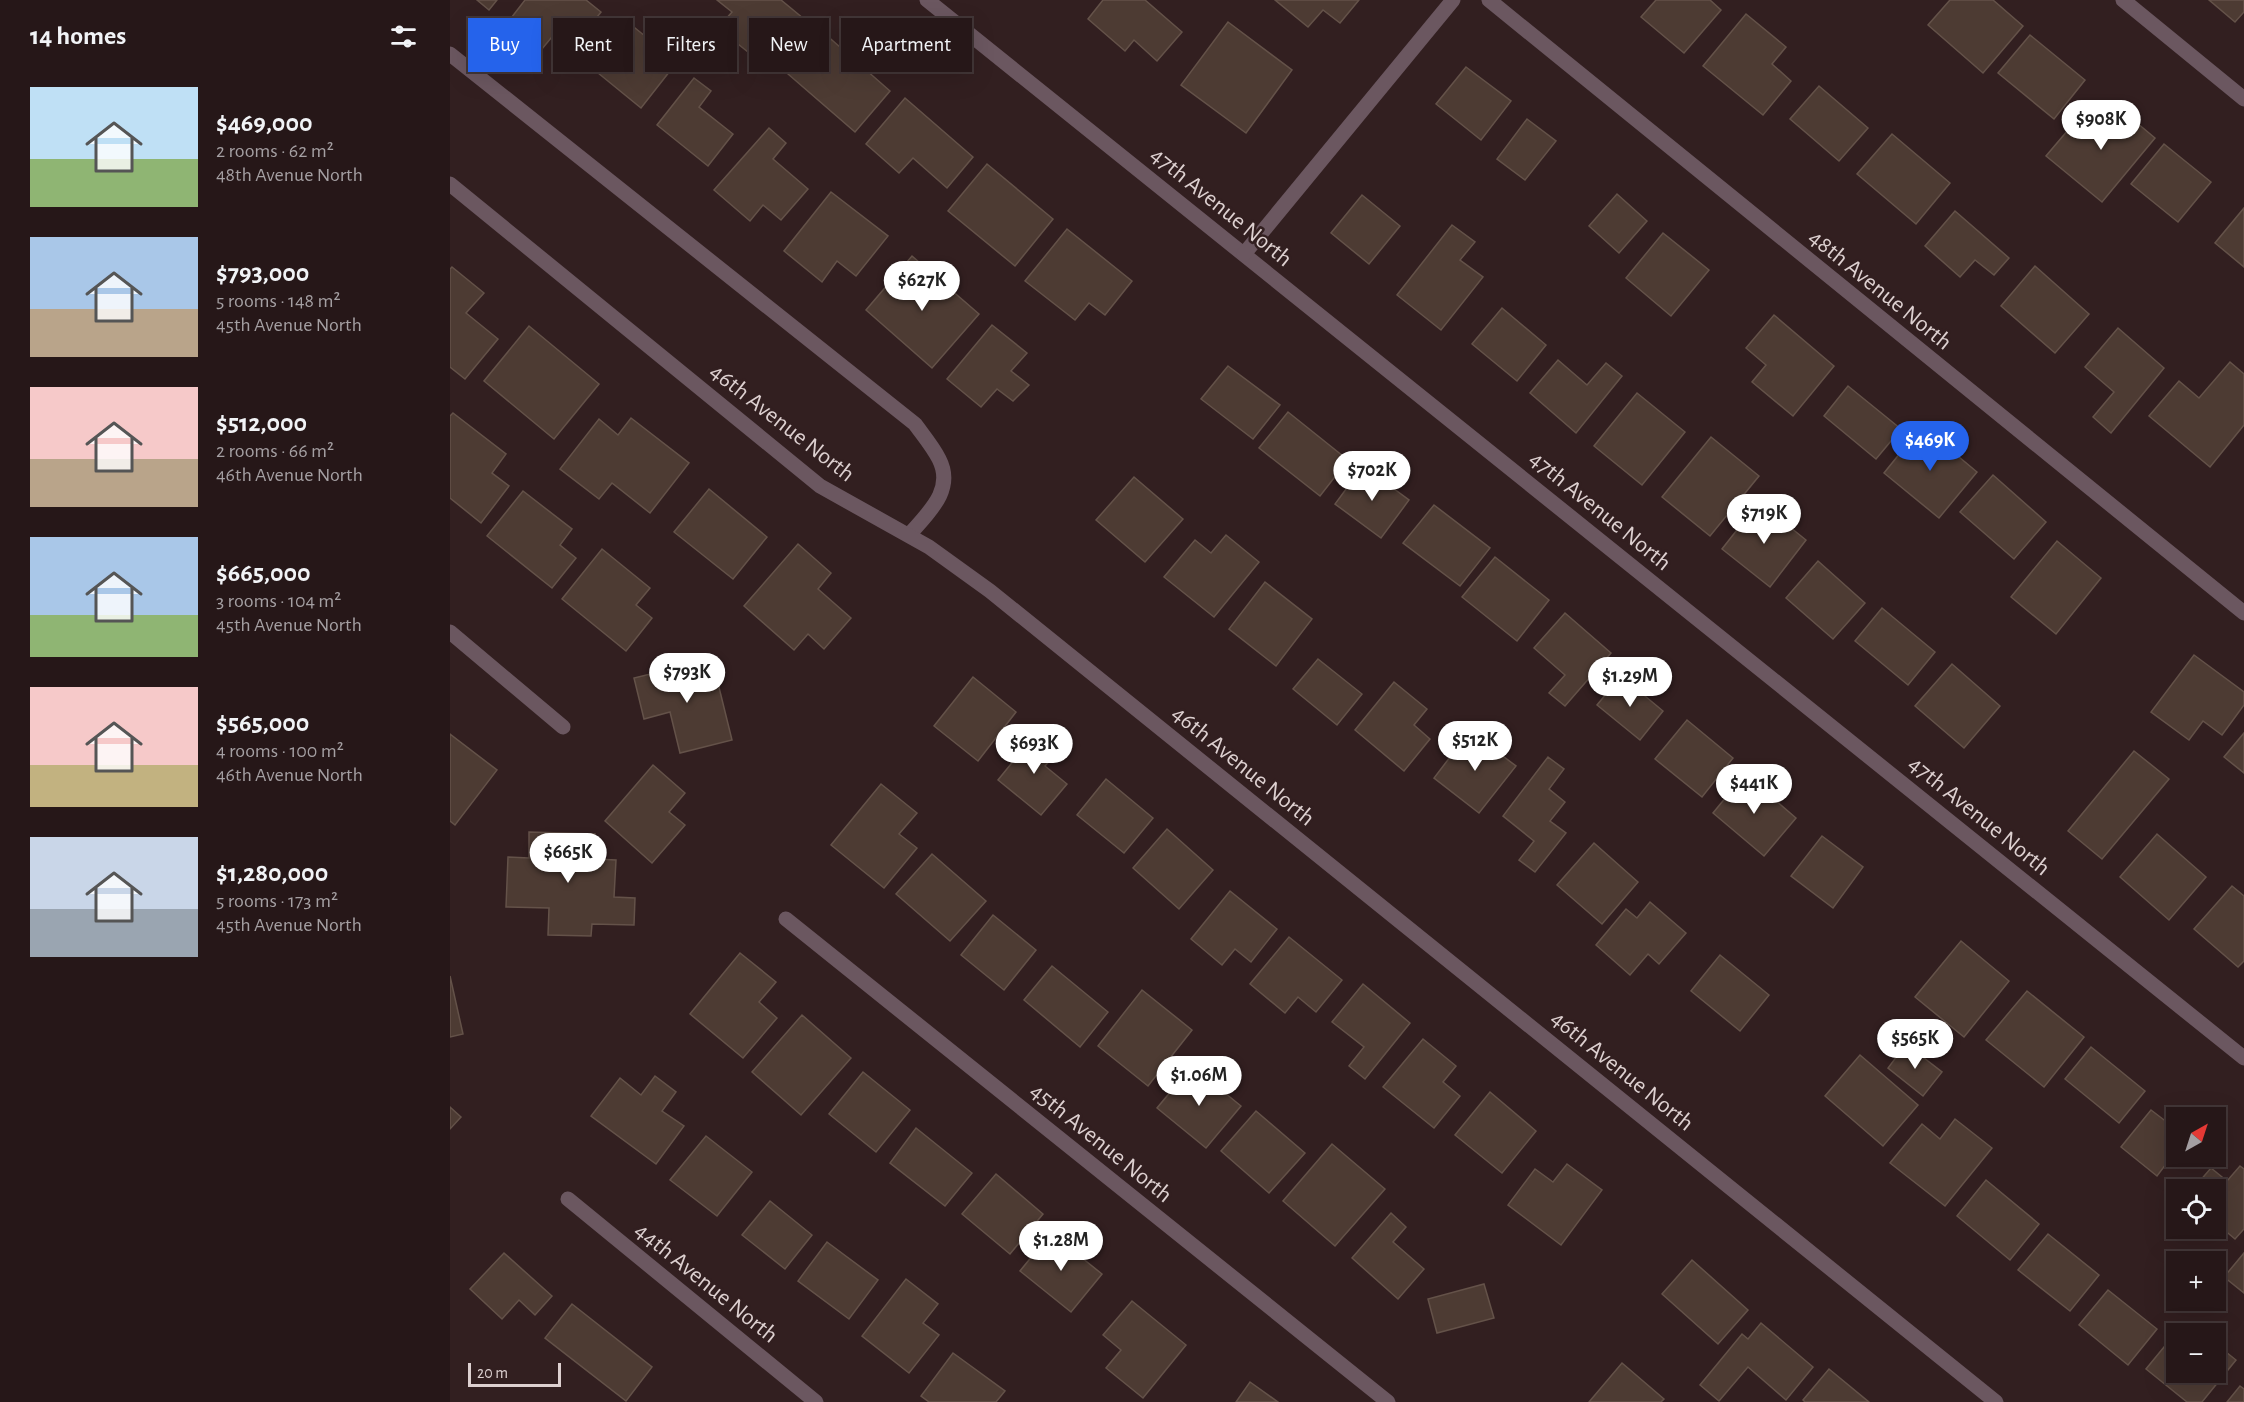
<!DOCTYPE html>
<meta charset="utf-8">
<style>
:root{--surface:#261718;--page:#322425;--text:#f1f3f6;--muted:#a49fa2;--line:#423637;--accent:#2563eb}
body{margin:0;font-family:"Alegreya Sans",sans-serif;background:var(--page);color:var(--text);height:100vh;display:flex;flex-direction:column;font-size:22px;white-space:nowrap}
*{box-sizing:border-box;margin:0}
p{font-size:20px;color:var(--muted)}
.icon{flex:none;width:33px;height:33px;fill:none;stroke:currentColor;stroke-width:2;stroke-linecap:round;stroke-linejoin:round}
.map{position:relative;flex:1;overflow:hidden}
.drawer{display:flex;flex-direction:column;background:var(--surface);width:450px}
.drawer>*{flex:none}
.hud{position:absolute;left:18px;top:18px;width:570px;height:54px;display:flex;gap:12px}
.needle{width:39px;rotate:39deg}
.tools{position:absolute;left:1716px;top:1107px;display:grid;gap:12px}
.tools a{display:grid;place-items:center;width:60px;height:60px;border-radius:0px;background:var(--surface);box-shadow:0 6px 24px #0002,0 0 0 2px var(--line);font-size:30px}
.scale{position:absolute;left:18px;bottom:15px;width:93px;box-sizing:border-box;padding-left:6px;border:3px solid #ddd0d0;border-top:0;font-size:16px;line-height:21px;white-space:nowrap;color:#ddd0d0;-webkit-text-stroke:4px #321f20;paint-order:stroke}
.price{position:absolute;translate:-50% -51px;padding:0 14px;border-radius:21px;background:#fff;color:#222;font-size:20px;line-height:39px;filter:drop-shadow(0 2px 3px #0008)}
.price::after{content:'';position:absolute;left:50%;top:36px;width:18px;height:14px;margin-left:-9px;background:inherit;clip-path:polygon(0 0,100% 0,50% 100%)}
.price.selected{background:var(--accent);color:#fff}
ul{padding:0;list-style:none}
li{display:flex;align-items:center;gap:18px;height:150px;padding:0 30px}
li span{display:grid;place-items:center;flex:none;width:168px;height:120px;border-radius:0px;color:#555}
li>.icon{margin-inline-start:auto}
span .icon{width:72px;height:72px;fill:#fffc;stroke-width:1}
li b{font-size:26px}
h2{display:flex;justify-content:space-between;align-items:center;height:72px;padding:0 30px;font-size:26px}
.chip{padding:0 21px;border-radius:0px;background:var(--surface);box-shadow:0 6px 24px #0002,0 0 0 2px var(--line);font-size:21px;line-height:54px}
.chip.selected{background:var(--accent);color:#fff}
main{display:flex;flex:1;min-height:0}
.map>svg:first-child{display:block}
.building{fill:#4d3b33;stroke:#645249;stroke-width:1.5}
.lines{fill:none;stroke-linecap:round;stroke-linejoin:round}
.minor{stroke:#6b5760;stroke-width:15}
.labels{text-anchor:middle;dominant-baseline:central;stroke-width:5;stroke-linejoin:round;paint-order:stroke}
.street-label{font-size:24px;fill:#ddd0d0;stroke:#321f20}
</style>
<main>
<section class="drawer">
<h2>14 homes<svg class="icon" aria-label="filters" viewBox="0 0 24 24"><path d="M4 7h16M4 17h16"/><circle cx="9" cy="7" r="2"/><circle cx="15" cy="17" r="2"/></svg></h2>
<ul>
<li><span style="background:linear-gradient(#bfe0f5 60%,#8fb573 0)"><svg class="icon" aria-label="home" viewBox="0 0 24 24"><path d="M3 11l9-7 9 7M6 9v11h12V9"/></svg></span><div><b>$469,000</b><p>2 rooms · 62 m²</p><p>48th Avenue North</p></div></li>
<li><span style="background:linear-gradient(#a9c7e8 60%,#b9a48a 0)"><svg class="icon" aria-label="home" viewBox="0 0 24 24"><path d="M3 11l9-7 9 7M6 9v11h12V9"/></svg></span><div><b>$793,000</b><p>5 rooms · 148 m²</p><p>45th Avenue North</p></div></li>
<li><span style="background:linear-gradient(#f6c9c9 60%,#b9a48a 0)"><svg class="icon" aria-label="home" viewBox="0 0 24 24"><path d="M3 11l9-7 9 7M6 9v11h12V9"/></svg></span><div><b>$512,000</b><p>2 rooms · 66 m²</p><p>46th Avenue North</p></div></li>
<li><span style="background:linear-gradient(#a9c7e8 65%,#8fb573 0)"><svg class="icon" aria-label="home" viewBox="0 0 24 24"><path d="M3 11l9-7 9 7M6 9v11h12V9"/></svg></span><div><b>$665,000</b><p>3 rooms · 104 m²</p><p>45th Avenue North</p></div></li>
<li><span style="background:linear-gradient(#f6c9c9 65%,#c2b280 0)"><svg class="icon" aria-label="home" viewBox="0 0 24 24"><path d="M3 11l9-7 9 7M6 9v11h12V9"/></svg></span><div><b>$565,000</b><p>4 rooms · 100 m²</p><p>46th Avenue North</p></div></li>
<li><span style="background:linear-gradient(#c9d6e8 60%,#9aa5b1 0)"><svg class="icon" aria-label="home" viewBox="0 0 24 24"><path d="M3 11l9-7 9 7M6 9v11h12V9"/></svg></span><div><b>$1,280,000</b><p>5 rooms · 173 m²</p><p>45th Avenue North</p></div></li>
</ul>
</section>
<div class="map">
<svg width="1794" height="1402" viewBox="0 0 1794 1402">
<rect width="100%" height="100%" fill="#321f20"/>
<g class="building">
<path d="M27,0H47L39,10Z"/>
<path d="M75,0H136L151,12L124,46L106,32L92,49L58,22Z"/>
<path d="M267,0H331L359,23L333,55L316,41L303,56L268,28L282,12Z"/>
<path d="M653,0H695L732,32L707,61L684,40L675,51L638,19Z"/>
<path d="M825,0H909L890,23L873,10L858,27Z"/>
<path d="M1206,0H1260L1271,10L1234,53L1191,17Z"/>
<path d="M1500,0H1543L1573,26L1533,73L1478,25Z"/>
<path d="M1759,0H1794V12L1785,22Z"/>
<path d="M1296,14L1336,47L1322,64L1341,81L1313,115L1253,66Z"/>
<path d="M174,19L227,62L191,108L137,64Z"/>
<path d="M778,22L842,70L796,133L731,85Z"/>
<path d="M374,33L440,91L405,132L338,74Z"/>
<path d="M1580,35L1635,80L1604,119L1548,73Z"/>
<path d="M1016,67L1061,101L1031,140L986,104Z"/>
<path d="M244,78L261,91L249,107L283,134L258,166L207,125Z"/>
<path d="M1369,86L1418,128L1389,161L1340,119Z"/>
<path d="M455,98L523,157L497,188L463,158L449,173L416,144Z"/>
<path d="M1668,107L1705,138L1652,202L1596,156L1635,110L1653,125Z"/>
<path d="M1077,119L1106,141L1075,180L1047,159Z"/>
<path d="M319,128L336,143L323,159L358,189L331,220L313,205L300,221L264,190Z"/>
<path d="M1442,134L1500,183L1466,224L1407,174Z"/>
<path d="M1714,144L1761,182L1728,222L1681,184Z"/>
<path d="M537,164L603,219L565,266L498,211Z"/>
<path d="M381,192L438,236L406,276L387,261L372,282L334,251Z"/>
<path d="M1167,194L1197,221L1169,253L1139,226Z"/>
<path d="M912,195L950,226L919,264L881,233Z"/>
<path d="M1794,208V267L1765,243Z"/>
<path d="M1505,211L1559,258L1544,275L1525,260L1510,277L1475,246Z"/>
<path d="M1002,225L1025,242L1010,260L1033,277L991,330L947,295Z"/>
<path d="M617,229L682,281L655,315L639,303L625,320L575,281Z"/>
<path d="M1213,233L1259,270L1221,316L1176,278Z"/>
<path d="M462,256L529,314L482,368L416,310Z"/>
<path d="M1585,266L1639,314L1605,353L1551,306Z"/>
<path d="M2,267L34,293L16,313L48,339L15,379L0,367V269Z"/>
<path d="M1052,308L1096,345L1067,381L1022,344Z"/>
<path d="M1324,315L1384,366L1343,416L1302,382L1316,365L1296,348Z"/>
<path d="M542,325L577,353L561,371L579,385L563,401L547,389L531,407L497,379Z"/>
<path d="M79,326L149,384L104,439L34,381Z"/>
<path d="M1668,328L1714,368L1661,433L1643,417L1664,392L1635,367Z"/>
<path d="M1108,360L1137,385L1156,363L1172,376L1126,433L1080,393Z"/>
<path d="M1780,362L1794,374V425L1760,467L1699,416L1729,381L1749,398Z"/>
<path d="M778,366L830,405L803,439L751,399Z"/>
<path d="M1398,386L1451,429L1426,459L1374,416Z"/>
<path d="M1187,393L1235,432L1192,485L1144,446Z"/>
<path d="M838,412L898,460L870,496L809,448Z"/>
<path d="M3,413L56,454L42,473L59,486L31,523L0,498V416Z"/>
<path d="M181,418L239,463L200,513L162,483L149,499L110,469L149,419L168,435Z"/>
<path d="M1472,426L1527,472L1489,518L1434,473Z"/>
<path d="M1261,437L1309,476L1260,536L1212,497Z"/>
<path d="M913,466L959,500L931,538L885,504Z"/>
<path d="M1543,475L1596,522L1564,559L1510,512Z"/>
<path d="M684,477L733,519L695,562L646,520Z"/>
<path d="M259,489L317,537L283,579L224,532Z"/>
<path d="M73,491L122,529L110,545L126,558L102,588L37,536Z"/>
<path d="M1309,502L1356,540L1320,587L1272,549Z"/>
<path d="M984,505L1040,548L1010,586L953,543Z"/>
<path d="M776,535L809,562L764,617L714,577L745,540L761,553Z"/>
<path d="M1607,541L1651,578L1606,634L1561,597Z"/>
<path d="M348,544L381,573L368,589L401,618L374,649L358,634L344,650L294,606Z"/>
<path d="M152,549L200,588L186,605L202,618L176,651L112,599Z"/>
<path d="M1045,557L1099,600L1067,641L1012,597Z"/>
<path d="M1368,561L1415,603L1383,639L1336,598Z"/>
<path d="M815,582L862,619L826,666L779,629Z"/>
<path d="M1432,608L1485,652L1458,685L1405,641Z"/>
<path d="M1115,613L1161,653L1115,706L1099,693L1115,675L1084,648Z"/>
<path d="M1744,655L1794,692V705L1772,735L1753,721L1739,740L1701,712Z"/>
<path d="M262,659L282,740L230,753L220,712L194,719L184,678Z"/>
<path d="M868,659L912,694L887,725L843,689Z"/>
<path d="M1502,664L1550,706L1514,748L1465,706Z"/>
<path d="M1171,676L1213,711L1190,740L1147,705Z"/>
<path d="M523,677L566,712L528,761L484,726Z"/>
<path d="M944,682L977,709L964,725L980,739L954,771L905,730Z"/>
<path d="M1237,720L1283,758L1252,797L1205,759Z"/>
<path d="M1020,731L1066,766L1029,813L984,778Z"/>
<path d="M586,733L608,751L595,766L617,784L591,815L548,780Z"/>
<path d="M1794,733V773L1774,757Z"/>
<path d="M0,734L47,770L5,825L0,821Z"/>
<path d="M1684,751L1719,779L1652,859L1618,831Z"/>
<path d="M1098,757L1114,769L1099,789L1115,802L1100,821L1116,833L1085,872L1069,860L1084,841L1053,816Z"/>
<path d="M203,765L235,793L219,812L235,825L202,863L155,821Z"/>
<path d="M1295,774L1346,818L1314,856L1263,813Z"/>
<path d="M656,779L703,818L674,853L627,815Z"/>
<path d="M431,784L467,813L449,834L467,848L434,888L381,845Z"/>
<path d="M717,829L763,870L729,909L683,868Z"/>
<path d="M79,832L145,834L144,859L166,860L164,897L185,898L184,925L142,924L141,936L98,935L99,908L56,907L58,857L79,858Z"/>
<path d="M1707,834L1756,877L1719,920L1670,877Z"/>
<path d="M1372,836L1413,867L1383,908L1341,876Z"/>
<path d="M1144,843L1188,882L1152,924L1107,885Z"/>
<path d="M482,854L536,901L500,941L446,894Z"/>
<path d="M1782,886L1794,896V961L1788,967L1744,929Z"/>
<path d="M780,891L827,929L801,962L785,949L772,965L741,939Z"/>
<path d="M1200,902L1236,933L1209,964L1198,954L1180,975L1146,945L1176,909L1187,918Z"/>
<path d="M543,915L586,950L554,990L511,955Z"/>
<path d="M839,937L892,980L866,1012L848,997L835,1013L800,984Z"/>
<path d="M1511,941L1559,981L1514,1037L1465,997Z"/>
<path d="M290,953L326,982L309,1002L327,1018L293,1058L240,1014Z"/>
<path d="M1270,955L1319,995L1290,1031L1241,991Z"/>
<path d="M602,966L658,1012L630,1047L574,1000Z"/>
<path d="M0,976L13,1034L0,1037Z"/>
<path d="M913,984L960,1023L915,1079L899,1066L914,1047L882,1022Z"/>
<path d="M692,990L742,1030L698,1086L648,1046Z"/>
<path d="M1577,991L1634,1037L1594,1087L1536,1040Z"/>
<path d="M352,1015L401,1058L351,1115L302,1072Z"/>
<path d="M973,1039L1006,1066L993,1082L1010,1096L984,1128L933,1087Z"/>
<path d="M1456,1044L1492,1072L1473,1096L1438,1068Z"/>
<path d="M1641,1047L1695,1091L1669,1123L1615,1079Z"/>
<path d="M1410,1055L1468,1105L1433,1146L1375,1096Z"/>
<path d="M742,1066L791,1106L756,1148L707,1108Z"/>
<path d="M413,1072L460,1110L426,1152L379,1114Z"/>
<path d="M205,1076L226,1092L212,1111L234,1126L206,1164L141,1116L170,1078L191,1095Z"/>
<path d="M1040,1092L1086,1131L1052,1173L1005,1135Z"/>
<path d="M0,1107L11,1117L0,1129Z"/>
<path d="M1701,1110L1726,1129V1151L1707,1176L1671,1147Z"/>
<path d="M806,1111L855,1153L819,1193L771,1151Z"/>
<path d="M1505,1119L1542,1148L1495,1206L1440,1163L1472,1124L1490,1139Z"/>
<path d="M466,1128L522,1173L495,1206L440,1163Z"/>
<path d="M256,1136L302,1172L267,1216L220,1180Z"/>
<path d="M882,1144L935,1189L885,1246L833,1201Z"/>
<path d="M1117,1164L1152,1190L1111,1245L1058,1205L1085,1169L1103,1182Z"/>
<path d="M1790,1166L1794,1169V1229L1785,1239L1766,1223V1190H1742L1761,1168L1777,1181Z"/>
<path d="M546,1174L593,1214L560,1254L512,1214Z"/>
<path d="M1536,1180L1589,1224L1560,1260L1507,1216Z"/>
<path d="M320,1201L362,1235L335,1269L292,1235Z"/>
<path d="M941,1213L956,1227L943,1242L974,1269L948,1299L902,1258Z"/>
<path d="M601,1233L652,1274L621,1312L570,1271Z"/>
<path d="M1598,1234L1649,1275L1620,1311L1568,1270Z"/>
<path d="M377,1242L428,1280L399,1319L348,1281Z"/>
<path d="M54,1253L102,1296L85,1315L69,1300L52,1319L20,1289Z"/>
<path d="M1794,1253V1293L1774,1277Z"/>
<path d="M1242,1260L1298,1310L1268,1344L1212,1294Z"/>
<path d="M456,1279L488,1304L473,1323L489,1335L459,1373L412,1336Z"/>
<path d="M1034,1284L1044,1318L987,1333L978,1299Z"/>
<path d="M1658,1290L1707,1329L1678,1365L1629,1325Z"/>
<path d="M682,1301L736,1345L693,1398L656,1368L671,1350L653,1335Z"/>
<path d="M122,1304L202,1367L176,1401L95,1338Z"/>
<path d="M1311,1323L1363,1367L1336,1400L1298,1367L1269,1401L1250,1385L1292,1334L1298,1339Z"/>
<path d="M1723,1336L1726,1339V1372H1766V1344L1786,1360L1752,1402H1737L1696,1369Z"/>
<path d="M503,1353L555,1391L546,1402H479L471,1396Z"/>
<path d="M1172,1363L1214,1399L1211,1402H1139Z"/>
<path d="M1379,1369L1419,1402H1355L1353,1400Z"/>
<path d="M800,1382L828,1402H786Z"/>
<path d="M1790,1386L1794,1389V1402H1777Z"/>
</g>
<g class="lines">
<g class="minor">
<path d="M477,0L1794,1058"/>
<path d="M1039,0L1794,613"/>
<path d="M1673,0L1794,99"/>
<path d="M0,54L465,424C473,435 483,447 489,459C505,490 478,513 459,535"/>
<path d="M0,184L370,486L479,547L540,591L1546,1402"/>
<path d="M794,254L1003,0"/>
<path d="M0,632L113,727"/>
<path d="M336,919L938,1402"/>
<path d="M118,1199L366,1402"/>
</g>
</g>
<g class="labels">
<g class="street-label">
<text transform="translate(771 207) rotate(39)">47th Avenue North</text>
<text transform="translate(1430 290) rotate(39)">48th Avenue North</text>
<text transform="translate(332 423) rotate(38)">46th Avenue North</text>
<text transform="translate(1150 511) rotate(39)">47th Avenue North</text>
<text transform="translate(793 766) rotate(39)">46th Avenue North</text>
<text transform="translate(1529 816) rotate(39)">47th Avenue North</text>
<text transform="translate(1172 1071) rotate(39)">46th Avenue North</text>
<text transform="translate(651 1143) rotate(39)">45th Avenue North</text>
<text transform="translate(256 1283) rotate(39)">44th Avenue North</text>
</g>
</g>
</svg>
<div class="tools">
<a><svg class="needle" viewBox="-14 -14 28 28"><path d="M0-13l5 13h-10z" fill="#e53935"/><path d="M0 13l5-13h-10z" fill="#a49fa2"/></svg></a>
<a><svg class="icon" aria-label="locate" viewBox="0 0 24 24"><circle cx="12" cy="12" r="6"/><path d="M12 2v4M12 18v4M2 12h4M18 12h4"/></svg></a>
<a>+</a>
<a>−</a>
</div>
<div class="scale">20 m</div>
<b class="price" style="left:1651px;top:151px">$908K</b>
<b class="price" style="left:472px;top:312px">$627K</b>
<b class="price selected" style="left:1480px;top:472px">$469K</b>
<b class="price" style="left:922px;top:502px">$702K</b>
<b class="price" style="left:1314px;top:545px">$719K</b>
<b class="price" style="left:237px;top:704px">$793K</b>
<b class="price" style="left:1180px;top:708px">$1.29M</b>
<b class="price" style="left:1025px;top:772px">$512K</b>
<b class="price" style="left:584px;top:775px">$693K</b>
<b class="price" style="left:1304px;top:815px">$441K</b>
<b class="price" style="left:118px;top:884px">$665K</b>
<b class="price" style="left:1465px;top:1070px">$565K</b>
<b class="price" style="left:749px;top:1107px">$1.06M</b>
<b class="price" style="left:611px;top:1272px">$1.28M</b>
<div class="hud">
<a class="chip selected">Buy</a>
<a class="chip">Rent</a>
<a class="chip">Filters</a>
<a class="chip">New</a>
<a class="chip">Apartment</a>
</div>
</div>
</main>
